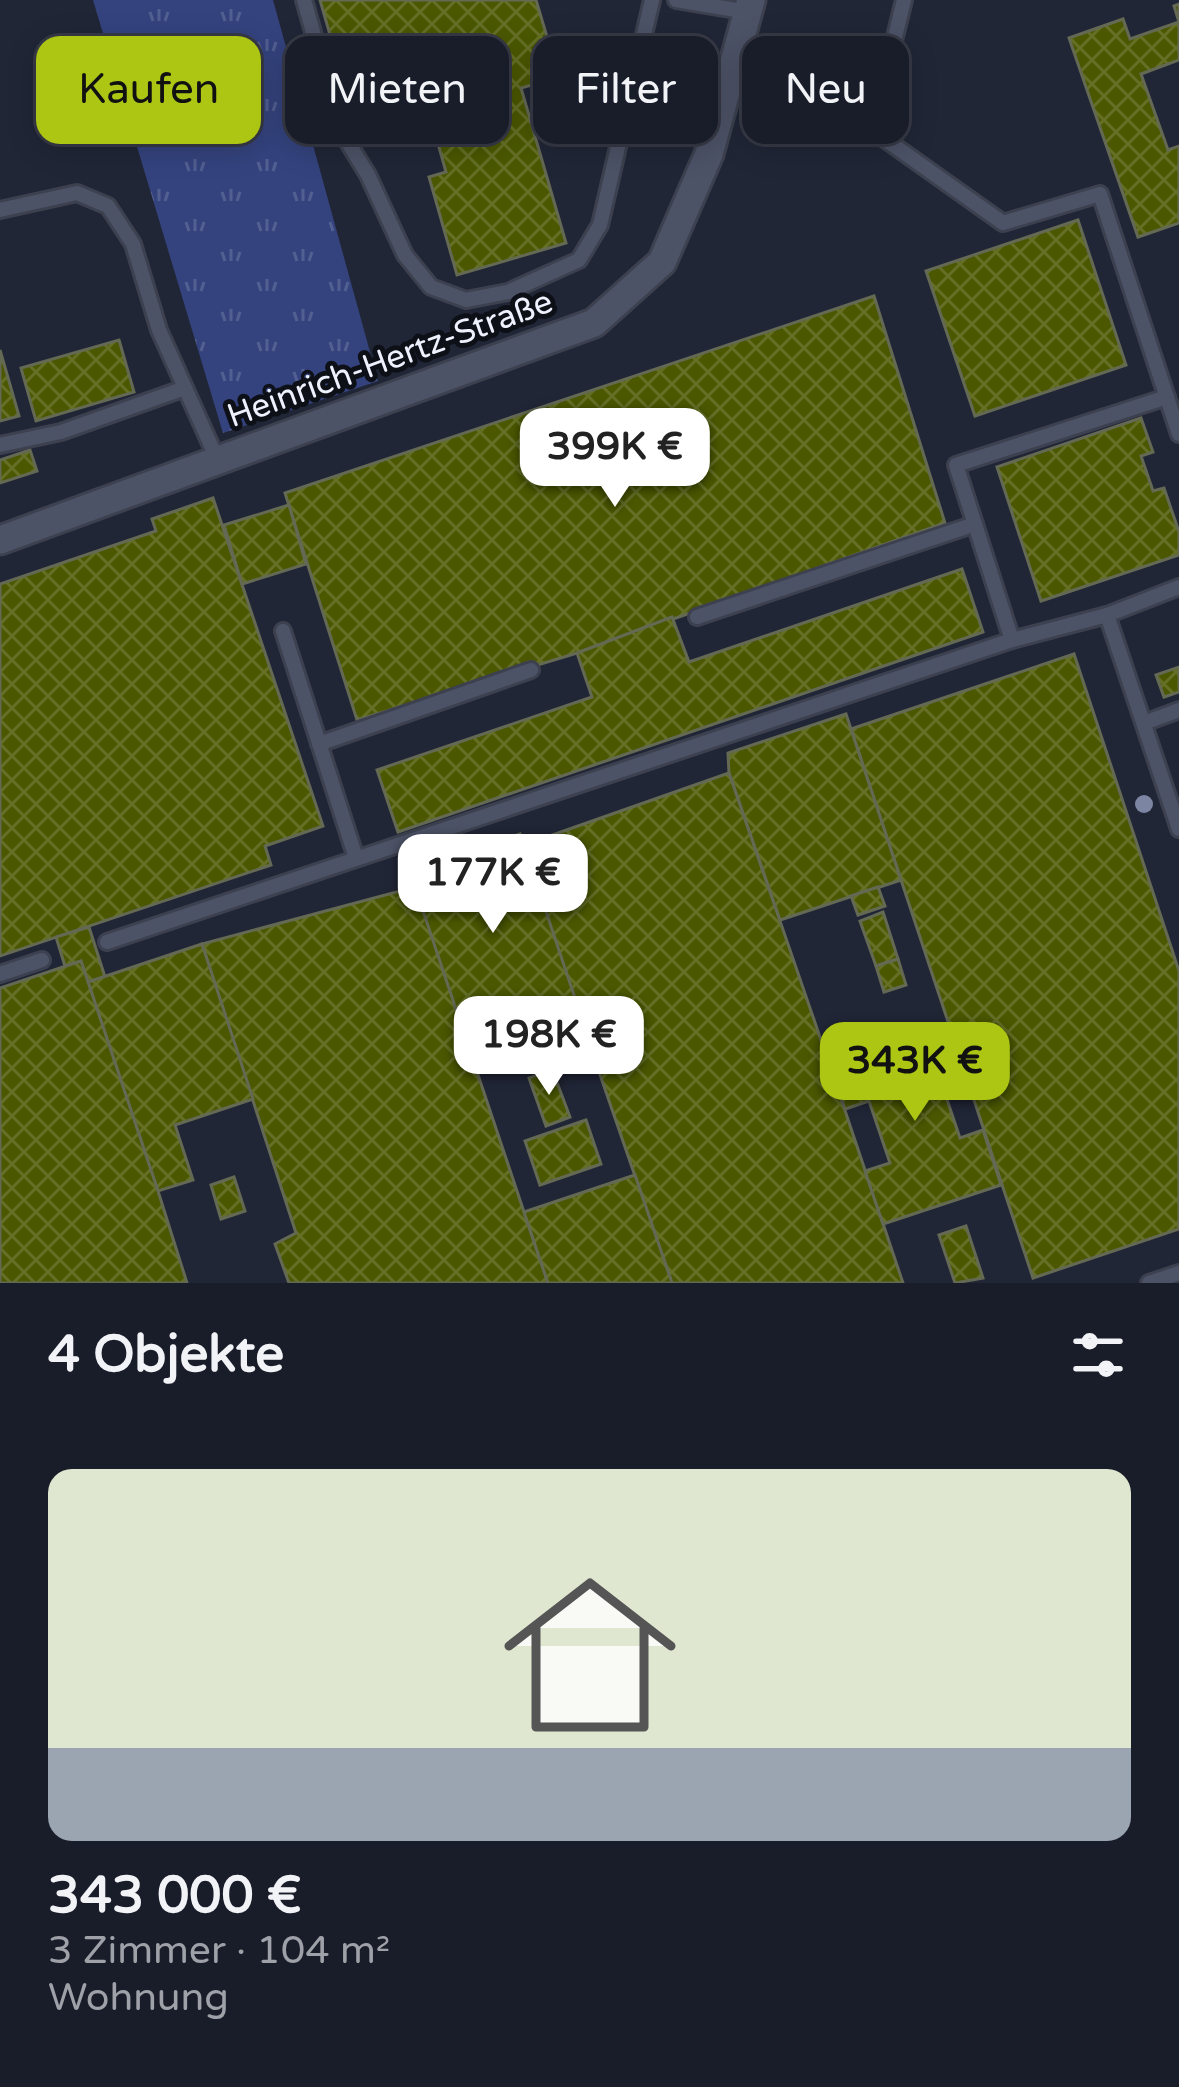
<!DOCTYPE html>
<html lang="de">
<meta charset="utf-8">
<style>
:root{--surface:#191c29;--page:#262935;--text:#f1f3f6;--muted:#9fa1a8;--line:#373a46;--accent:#acc613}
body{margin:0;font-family:"Varela Round",sans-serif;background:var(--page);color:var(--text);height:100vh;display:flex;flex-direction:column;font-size:45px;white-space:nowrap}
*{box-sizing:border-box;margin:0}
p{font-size:39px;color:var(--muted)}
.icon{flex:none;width:66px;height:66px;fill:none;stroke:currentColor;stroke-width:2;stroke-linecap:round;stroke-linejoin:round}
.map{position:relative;height:1283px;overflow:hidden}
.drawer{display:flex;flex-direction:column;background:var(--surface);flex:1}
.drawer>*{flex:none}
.guide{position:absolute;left:36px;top:36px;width:1107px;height:108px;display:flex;gap:24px}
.price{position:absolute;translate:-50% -102px;padding:0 27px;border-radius:24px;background:#fff;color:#222;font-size:39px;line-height:78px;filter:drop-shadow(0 3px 6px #0008)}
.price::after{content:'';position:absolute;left:50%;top:72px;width:36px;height:27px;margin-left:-18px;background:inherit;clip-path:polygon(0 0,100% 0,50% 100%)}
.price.on{background:var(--accent);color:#111}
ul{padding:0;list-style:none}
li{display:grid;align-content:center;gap:24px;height:636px;padding:0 48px}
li+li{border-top:3px solid var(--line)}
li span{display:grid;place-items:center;height:372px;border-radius:24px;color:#555}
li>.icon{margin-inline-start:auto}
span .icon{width:216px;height:216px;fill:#fffc;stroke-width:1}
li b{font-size:51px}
h2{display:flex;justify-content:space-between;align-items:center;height:144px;padding:0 48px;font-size:51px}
.tag{padding:0 42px;border-radius:24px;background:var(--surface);box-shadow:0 6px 30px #0003,0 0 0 3px var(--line);font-size:42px;line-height:108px}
.tag.on{background:var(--accent);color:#111}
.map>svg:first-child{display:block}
.grass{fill:url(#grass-tufts)}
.building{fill:url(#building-cross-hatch);stroke:#646954;stroke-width:3}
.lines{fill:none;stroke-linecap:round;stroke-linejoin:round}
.service-casing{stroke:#3d414f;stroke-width:20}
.minor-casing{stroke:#3d414f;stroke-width:33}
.service{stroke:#4d5367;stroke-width:14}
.minor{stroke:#4d5367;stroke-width:27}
.tree{fill:#7c85a1}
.labels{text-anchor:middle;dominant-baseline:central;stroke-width:10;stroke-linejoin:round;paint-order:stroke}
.street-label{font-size:33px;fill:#eef2fe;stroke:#0d1017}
</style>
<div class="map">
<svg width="1179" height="1283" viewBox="0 0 1179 1283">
<defs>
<pattern id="grass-tufts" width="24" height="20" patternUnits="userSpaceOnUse" patternTransform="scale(3)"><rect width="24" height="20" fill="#34437e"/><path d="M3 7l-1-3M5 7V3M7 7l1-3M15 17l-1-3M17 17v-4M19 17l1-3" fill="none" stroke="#525f91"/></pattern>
<pattern id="building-cross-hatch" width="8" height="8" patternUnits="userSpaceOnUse" patternTransform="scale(3)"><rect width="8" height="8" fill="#4b5800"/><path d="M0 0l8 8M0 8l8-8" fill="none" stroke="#657026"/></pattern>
</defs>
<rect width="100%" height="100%" fill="#212637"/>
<path class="grass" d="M93,0H273L378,381L223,433Z"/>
<g class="building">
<path d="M320,0H536L559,77L521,88L566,243L457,275L429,177L446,172L430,115L359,136Z"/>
<path d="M1179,4V60L1141,74L1168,150L1179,146V223L1138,237L1069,38L1123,19L1130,39L1179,22L1174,6Z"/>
<path d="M1078,220L1126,365L975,416L926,271Z"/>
<path d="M874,296L945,523L577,653L357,720L285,493Z"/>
<path d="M119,340L134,392L36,421L21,368Z"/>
<path d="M0,350L19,416L0,421Z"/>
<path d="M1141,418L1153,452L1141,456L1153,491L1164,488L1179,532V555L1041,601L997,467Z"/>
<path d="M30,450L37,471L0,483V460Z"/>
<path d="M213,498L323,826L265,846L271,865L0,956V584L156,531L152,519Z"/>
<path d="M289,505L306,564L242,584L224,525Z"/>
<path d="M962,569L983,632L398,832L377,770L592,697L577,653L672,617L689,662Z"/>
<path d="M1074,654L1179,971V1229L1033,1278L851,729Z"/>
<path d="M1179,667V692L1164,697L1156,675Z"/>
<path d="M846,714L901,880L780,920L729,773L728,753Z"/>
<path d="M729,773L831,1069L903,1283H672L521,846Z"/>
<path d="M520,834L576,1001L465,1038L409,871Z"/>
<path d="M415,887L524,1212L548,1283H289L275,1244L296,1233L202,944Z"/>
<path d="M878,887L885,906L858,915L851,896Z"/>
<path d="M883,912L898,959L876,966L860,921Z"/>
<path d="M89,927L105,977L88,982L81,961L65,966L56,937Z"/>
<path d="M202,944L253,1099L175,1125L193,1180L158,1191L88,982Z"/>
<path d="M898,959L906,985L884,992L876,966Z"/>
<path d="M81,961L158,1191L187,1283H0V988Z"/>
<path d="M921,1027L924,1038L950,1030L962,1068L939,1076L960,1138L983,1130L1001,1185L883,1224L865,1171L890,1163L869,1101L845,1109L831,1069L848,1063L845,1052Z"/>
<path d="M552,1069L570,1117L546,1126L529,1078Z"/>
<path d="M586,1120L601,1164L540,1185L525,1141Z"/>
<path d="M635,1175L672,1283H548L524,1212Z"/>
<path d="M234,1177L245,1211L221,1219L211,1185Z"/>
<path d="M966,1226L983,1278L955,1283L939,1235Z"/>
</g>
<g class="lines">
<defs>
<g id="service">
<path d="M304,0L341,131L368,175L405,255L431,287L466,300L508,292L579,260L600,225L652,0"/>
<path d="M676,0L748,12"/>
<path d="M904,0L872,130L1003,223L1100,194L1179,434"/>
<path d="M0,210L77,193L108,206L133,244L159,330L218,461"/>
<path d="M0,445L61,432L185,388"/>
<path d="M1107,615L1179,587"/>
<path d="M697,617L975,524"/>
<path d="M283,631L356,858"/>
<path d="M1012,640L956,465L1167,397"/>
<path d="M1144,723L1179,710"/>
<path d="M319,744L531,670"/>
<path d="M107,942L1012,640L1107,615L1179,829"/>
<path d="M0,974L42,960"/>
<path d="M1149,1283L1179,1273"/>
</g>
<path id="minor" d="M0,540L594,323L662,262L709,154L751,0"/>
</defs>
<use href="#service" class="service-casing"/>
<use href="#minor" class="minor-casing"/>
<use href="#service" class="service"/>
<use href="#minor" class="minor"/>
</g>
<circle class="tree" cx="1144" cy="804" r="9"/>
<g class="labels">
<g class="street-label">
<text transform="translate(390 359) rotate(-20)">Heinrich-Hertz-Straße</text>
</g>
</g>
</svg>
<b class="price" style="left:615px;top:510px">399K €</b>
<b class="price" style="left:493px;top:936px">177K €</b>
<b class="price" style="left:549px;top:1098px">198K €</b>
<b class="price on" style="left:915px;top:1124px">343K €</b>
<div class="guide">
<a class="tag on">Kaufen</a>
<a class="tag">Mieten</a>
<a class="tag">Filter</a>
<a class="tag">Neu</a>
</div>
</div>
<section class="drawer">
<h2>4 Objekte<svg class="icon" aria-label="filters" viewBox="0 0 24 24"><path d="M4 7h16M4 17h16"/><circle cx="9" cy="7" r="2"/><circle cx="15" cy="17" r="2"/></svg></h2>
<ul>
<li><span style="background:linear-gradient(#dfe7d0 75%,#9aa5b1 0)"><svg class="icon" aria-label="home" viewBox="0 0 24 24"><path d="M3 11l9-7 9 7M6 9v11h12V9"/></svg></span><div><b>343 000 €</b><p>3 Zimmer · 104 m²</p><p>Wohnung</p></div></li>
</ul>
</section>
